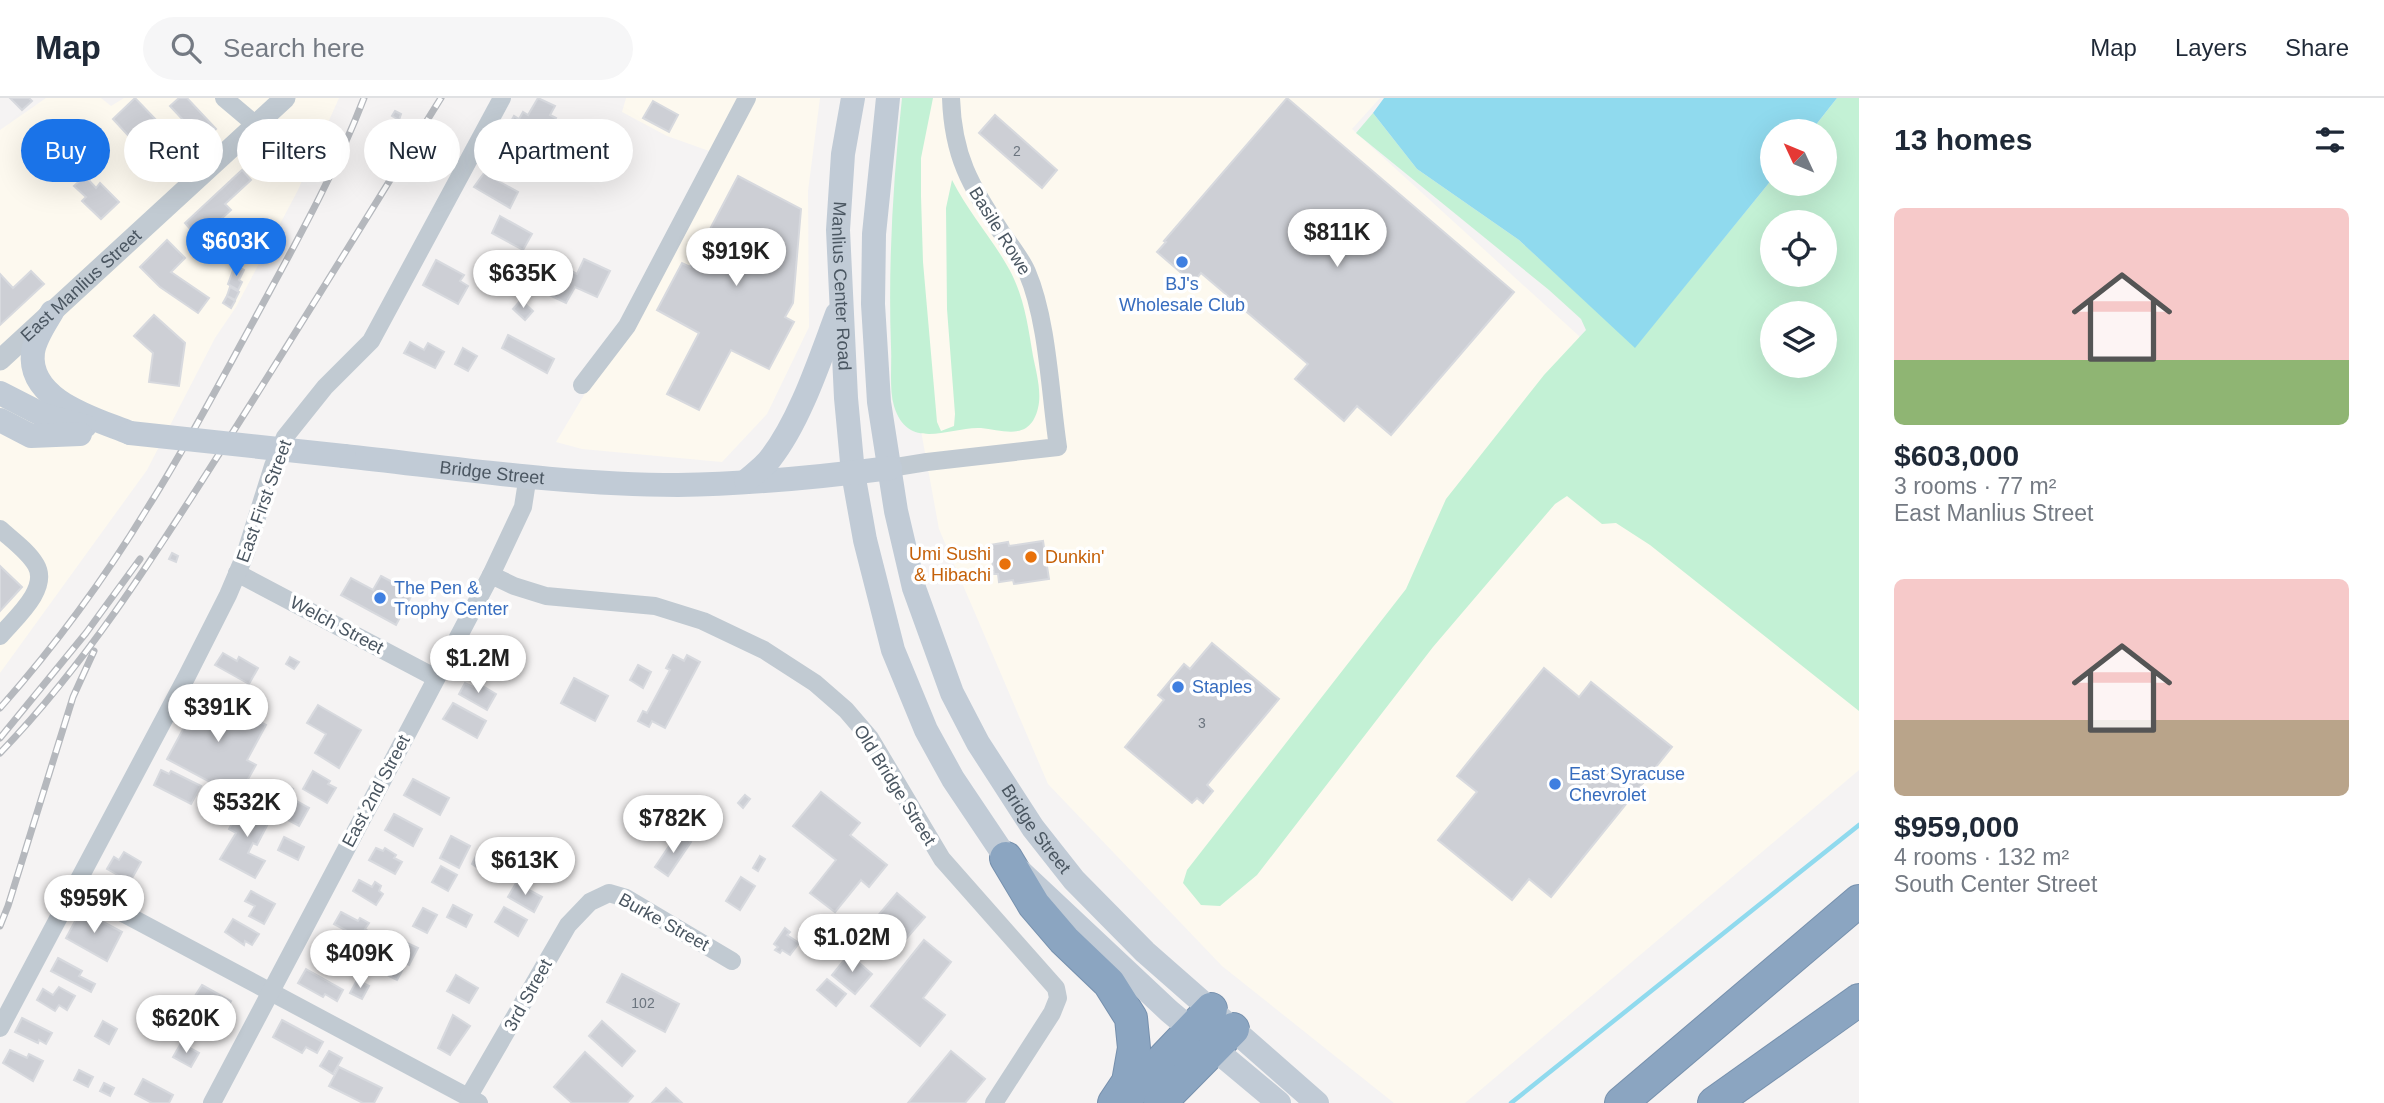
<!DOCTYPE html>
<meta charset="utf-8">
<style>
:root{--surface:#fff;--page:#f6f6f7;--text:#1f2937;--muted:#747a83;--line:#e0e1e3;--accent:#1a73e8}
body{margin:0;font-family:Arial,sans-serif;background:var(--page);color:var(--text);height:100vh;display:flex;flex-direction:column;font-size:26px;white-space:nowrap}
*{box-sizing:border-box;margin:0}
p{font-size:23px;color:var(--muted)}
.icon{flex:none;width:38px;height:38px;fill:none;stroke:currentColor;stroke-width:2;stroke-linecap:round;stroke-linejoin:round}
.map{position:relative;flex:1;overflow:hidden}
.details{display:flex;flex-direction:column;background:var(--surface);width:525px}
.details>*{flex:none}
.banner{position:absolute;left:21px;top:21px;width:665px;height:63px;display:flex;gap:14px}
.needle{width:46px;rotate:314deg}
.buttons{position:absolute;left:1760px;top:21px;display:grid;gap:14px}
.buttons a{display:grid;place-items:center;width:77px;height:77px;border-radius:50%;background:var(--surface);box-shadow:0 7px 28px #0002;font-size:35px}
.price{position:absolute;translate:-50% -60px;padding:0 16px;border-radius:24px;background:#fff;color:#222;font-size:23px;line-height:46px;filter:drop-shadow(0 2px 4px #0008)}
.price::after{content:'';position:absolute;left:50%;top:42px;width:21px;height:16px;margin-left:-10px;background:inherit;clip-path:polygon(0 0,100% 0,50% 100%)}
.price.current{background:var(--accent);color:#fff}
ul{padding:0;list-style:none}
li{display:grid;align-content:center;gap:14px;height:371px;padding:0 35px}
li span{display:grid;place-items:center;height:217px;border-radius:10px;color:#555}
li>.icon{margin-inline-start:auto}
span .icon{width:126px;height:126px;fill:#fffc;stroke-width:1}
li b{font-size:30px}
h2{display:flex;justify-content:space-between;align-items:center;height:84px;padding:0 35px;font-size:30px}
.tag{padding:0 24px;border-radius:32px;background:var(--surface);box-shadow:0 7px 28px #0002;font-size:24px;line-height:63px}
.tag.current{background:var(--accent);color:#fff}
header{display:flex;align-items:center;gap:42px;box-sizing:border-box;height:98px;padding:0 35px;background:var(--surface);border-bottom:2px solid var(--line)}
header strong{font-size:33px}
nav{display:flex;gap:38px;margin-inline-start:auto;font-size:24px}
.search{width:490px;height:63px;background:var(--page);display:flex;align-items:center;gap:18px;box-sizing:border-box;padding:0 24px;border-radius:38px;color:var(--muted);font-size:26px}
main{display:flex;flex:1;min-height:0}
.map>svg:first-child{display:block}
.commercial{fill:#fdf9ef}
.green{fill:#c3f1d5;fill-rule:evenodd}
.water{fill:#90daee}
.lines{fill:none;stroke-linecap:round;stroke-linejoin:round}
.stream{stroke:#90daee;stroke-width:4.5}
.building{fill:#cdcfd5;stroke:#d7d9de;stroke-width:2}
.motorway-casing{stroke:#7690ad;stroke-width:34}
.minor{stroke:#c1cad2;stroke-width:18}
.tertiary{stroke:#c1cad2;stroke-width:21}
.secondary{stroke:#c1cbd6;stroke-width:24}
.motorway{stroke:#8ba5c1;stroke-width:32}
.rail-casing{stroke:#b5b8bd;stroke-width:7}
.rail{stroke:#fff;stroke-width:4.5;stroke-dasharray:13;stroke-linecap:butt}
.secondary-bridge{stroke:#c1cbd6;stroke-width:24}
.shop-dot{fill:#3f7fe0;stroke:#fff;stroke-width:2.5}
.food-dot{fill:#e8710a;stroke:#fff;stroke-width:2.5}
.labels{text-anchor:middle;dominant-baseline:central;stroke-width:7;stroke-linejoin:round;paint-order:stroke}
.number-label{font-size:14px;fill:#6b747e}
.street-label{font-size:18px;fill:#4a5661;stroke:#fff}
.shop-label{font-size:18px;fill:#366cbe;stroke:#fff;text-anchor:start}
.food-label{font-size:18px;fill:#c56008;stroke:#fff;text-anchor:end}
</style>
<header>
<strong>Map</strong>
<div class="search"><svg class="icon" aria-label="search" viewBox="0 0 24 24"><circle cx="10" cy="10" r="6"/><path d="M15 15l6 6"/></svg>Search here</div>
<nav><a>Map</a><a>Layers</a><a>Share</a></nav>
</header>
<main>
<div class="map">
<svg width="1859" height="1005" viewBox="0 0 1859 1005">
<rect width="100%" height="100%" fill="#f5f3f3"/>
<g class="commercial">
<path d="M46,0H101L111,8L124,0H339L298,92L236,209L215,240L147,372L0,575V32Z"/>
<path d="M626,0H820L808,93L809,229L767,316L722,364L582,351L556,344L726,59L667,38L622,14Z"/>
<path d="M925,0H1380L1352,31L1579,238L1603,348L1859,562V672L1465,1005H1394L1222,868L1048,686L939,431L917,311L914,58Z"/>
</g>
<g class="green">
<path d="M902,0H933L921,60V98L923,164L937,324L941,333L954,328L955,316L947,211L946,110L952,82C968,114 992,140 1009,171C1024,198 1028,228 1033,258C1036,273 1042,294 1038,310C1030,344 1003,332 981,330C951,328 908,355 894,308C889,291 892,267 891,249C888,166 893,83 902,0Z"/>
<path d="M1837,0H1859V613L1650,447L1616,425L1602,426L1567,398L1555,406L1433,549L1257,777L1220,808L1201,807L1183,785L1187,772L1406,491L1446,401L1544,277L1586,232L1581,221L1549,192L1356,35L1373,15L1417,71L1519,142L1635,249L1773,80V86H1825V33H1811ZM1773,124H1825V177H1773ZM1773,215H1825V268H1773Z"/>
</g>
<path class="water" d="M1384,0H1837L1811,33H1773V80L1635,250L1519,142L1417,71L1373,15Z"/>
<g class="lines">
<path class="stream" d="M1511,1005L1859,727"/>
</g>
<g class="building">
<path d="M10,0H29L32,3L22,12Z"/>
<path d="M135,0L184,51L161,73L113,21Z"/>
<path d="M179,0H187L216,31L203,43L170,8Z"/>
<path d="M538,0L555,8L550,17L556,20L548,35L538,30L531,44L512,34L514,30L509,27L514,18L519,21L523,14L528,17Z"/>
<path d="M1287,0L1514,194L1391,337L1357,308L1344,323L1295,281L1308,266L1201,175L1193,185L1157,154L1166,144L1164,143Z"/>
<path d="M653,3L678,17L669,34L643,20Z"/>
<path d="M395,13L401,16L399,22L392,18Z"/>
<path d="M995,17L1057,72L1042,90L979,35Z"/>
<path d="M242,72L251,82L225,106L231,112L199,141L185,125Z"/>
<path d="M484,75L518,94L510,110L474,89Z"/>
<path d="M85,78L96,90L100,85L119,104L101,121L82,103L86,99L74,88Z"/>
<path d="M738,78L801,111L793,205L785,219L794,224L769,271L731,252L699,312L667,296L699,235L657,212L682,165L690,169Z"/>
<path d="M500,118L532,136L523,152L492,135Z"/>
<path d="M167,142L185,160L171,174L209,200L198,215L160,189L140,169Z"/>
<path d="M584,161L610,173L597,199L575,189L566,205L547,196L556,177L565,182L570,172L577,176Z"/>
<path d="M436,162L464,177L460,183L468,188L458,206L423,187Z"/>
<path d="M235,167L244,172L239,182L242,184L238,192L228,186Z"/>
<path d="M31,173L44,186L0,227V176L13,190Z"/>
<path d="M230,189L239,194L235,202L227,198Z"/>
<path d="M227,198L235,203L231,210L223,205Z"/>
<path d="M521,202L533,213L525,222L513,211Z"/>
<path d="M154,217L185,245L179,288L149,284L153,255L134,238Z"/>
<path d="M508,237L554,261L547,275L502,250Z"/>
<path d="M410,244L424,252L428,245L444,254L435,270L404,255Z"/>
<path d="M463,250L477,258L468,273L455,266Z"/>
<path d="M1043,443L1049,481L1014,486L1013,482L999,484L998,476H994L990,447L1008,444L1009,448Z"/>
<path d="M172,455L178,458L176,464L169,461Z"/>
<path d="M0,468L22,489L0,513Z"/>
<path d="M381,478L413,495L396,527L341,497L351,480L373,492Z"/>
<path d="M1212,545L1279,601L1207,687L1213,693L1203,705L1197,700L1192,705L1125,649L1164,602L1158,597L1184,566L1190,571Z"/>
<path d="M223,555L237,563L239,559L258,570L249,586L215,567Z"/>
<path d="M673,557L684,563L687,557L700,564L665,630L652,623L649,629L638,623L643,613L647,615L670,572L666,570Z"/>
<path d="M290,559L299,564L294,571L286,566Z"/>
<path d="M638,567L651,574L643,590L630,582Z"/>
<path d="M1544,570L1579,599L1591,584L1672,649L1551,799L1529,781L1512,802L1438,742L1477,694L1457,678Z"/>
<path d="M574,580L608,598L595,623L561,605Z"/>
<path d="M476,584L496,596L487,612L459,596L465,585L473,589Z"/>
<path d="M203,594L266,627L247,662L256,667L238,699L167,661Z"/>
<path d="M453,605L486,623L477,640L443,621Z"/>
<path d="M318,607L361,632L339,670L315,655L326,636L307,625Z"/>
<path d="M161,672L169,676L171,673L201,688L191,706L154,687Z"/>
<path d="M313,673L330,683L328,686L336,690L327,705L303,691Z"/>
<path d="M413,681L449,700L440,717L404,697Z"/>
<path d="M281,684L293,691L288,701L276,694Z"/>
<path d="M821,694L860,725L850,737L887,767L869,789L861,782L835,814L810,795L836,762L793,728Z"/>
<path d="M745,697L750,701L743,710L738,705Z"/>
<path d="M283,700L290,704L291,700L309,710L299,728L275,715Z"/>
<path d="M244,703L272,718L257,747L253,745L248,755L265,763L255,780L220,761L236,735L229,731Z"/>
<path d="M394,716L422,731L413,748L385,732Z"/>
<path d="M678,735L691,744L668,778L655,769Z"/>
<path d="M451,738L470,748L459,770L440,760Z"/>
<path d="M284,739L304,749L298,762L278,752Z"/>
<path d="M499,747L512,755L505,767L492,759Z"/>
<path d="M376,750L383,753L385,750L396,757L394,760L402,764L395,776L369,762Z"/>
<path d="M124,754L141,764L130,784L107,771L114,759L119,762Z"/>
<path d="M477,756L484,760L478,770L472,766Z"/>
<path d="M760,758L765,761L758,773L753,770Z"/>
<path d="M441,768L457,777L448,793L432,784Z"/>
<path d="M741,779L755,788L740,812L726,803Z"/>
<path d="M359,782L372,789L375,784L381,788L379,793L383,796L376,807L353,793Z"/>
<path d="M516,785L542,799L534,814L508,799Z"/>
<path d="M251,793L275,806L264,826L249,818L255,808L245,803Z"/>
<path d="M897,795L925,819L898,850L870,827Z"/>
<path d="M453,807L472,817L466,829L447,819Z"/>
<path d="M504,809L527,822L518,838L495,824Z"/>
<path d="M423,810L437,817L427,835L413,828Z"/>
<path d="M81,812L122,834L107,863L66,840Z"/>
<path d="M341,814L358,823L360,820L369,825L365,831L370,834L366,841L361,838L360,840L334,826Z"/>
<path d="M233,821L259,836L252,847L245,843L244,847L225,834Z"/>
<path d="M785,830L790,834L787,837L799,845L790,857L782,852L780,855L775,852L778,849L774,846Z"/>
<path d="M326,842L354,857L346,872L318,857Z"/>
<path d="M924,842L951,864L923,900L945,917L920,948L871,908Z"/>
<path d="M405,844L418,850L409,867L397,861Z"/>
<path d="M849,856L872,876L855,896L832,877Z"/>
<path d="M58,860L82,873L79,878L95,886L91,894L51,873Z"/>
<path d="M386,863L403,871L397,882L381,874Z"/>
<path d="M306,871L343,892L337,903L325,896L323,899L298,885Z"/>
<path d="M622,876L679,906L665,934L607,904Z"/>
<path d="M456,877L478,890L469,905L447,893Z"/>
<path d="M827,881L846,896L836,908L817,892Z"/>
<path d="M357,882L369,888L362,901L350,895Z"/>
<path d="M202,887L231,903L222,918L193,901Z"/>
<path d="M59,889L75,898L67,912L59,907L55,913L37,902L43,891L53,897Z"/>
<path d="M195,914L217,926L209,940L187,928Z"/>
<path d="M453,917L470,928L450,957L438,950Z"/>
<path d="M22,920L52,935L46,946L39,942L38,945L15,934Z"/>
<path d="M282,922L323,944L317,955L306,949L302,955L273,939Z"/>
<path d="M103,923L117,931L109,946L95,938Z"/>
<path d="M602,923L635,953L622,968L589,938Z"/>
<path d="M181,945L199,955L191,969L173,959Z"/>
<path d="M10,952L27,960L29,956L43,963L33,983L3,965Z"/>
<path d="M329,953L342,960L333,976L320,968Z"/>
<path d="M951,953L985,981L965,1005H908Z"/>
<path d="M585,954L633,998L627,1005H572L554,989Z"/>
<path d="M339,969L382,990L374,1005H363L329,988Z"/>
<path d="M79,972L93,979L88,989L74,982Z"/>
<path d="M143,981L173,997L169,1005H152L135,996Z"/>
<path d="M104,985L114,990L110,998L100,993Z"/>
<path d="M666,990L682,1005H652Z"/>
</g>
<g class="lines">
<defs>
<g id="motorway">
<path d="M1006,760L1034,807L1064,842L1109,885L1131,920L1134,950L1128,984L1114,1005"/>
<path d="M1122,1004L1211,911"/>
<path d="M1160,1005L1233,931"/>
<path d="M1621,1005L1859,803"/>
<path d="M1714,1005L1859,902"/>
</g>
</defs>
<use href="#motorway" class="motorway-casing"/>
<g class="minor">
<path d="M224,0L256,27"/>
<path d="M582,287L627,228L747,0"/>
<path d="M890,370L927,364L1058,349C1050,296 1048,223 1027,174C1021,160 1010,147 1001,134C970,86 953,59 951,0"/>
<path d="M0,431C11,441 28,453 36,467C50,491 14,521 0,538"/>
<path d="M237,475L436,580"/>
<path d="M491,477L514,488L546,498L655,508L703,523L764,552L815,585L846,612L870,640L942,761L1056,890L1058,900L1052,915L994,1005"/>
<path d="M74,789L479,1005"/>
<path d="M0,930L187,578L228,497L245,457L273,368L285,339L325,289L371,243L502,0"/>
<path d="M469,998L568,827L590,804L609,795L626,800L732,863"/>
<path d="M212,1005L491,477L523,409L528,377"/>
</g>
<path class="tertiary" id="s1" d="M0,262L285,0"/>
<g class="secondary">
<path id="s2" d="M853,0L843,56L838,132L846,300L853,375L865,442L893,552L926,632L953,681L1006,760L1169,913L1279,1005"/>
<path id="s3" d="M888,0L874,136L873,206L879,304L896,413L914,490L952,595L978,645L1033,730L1074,782L1145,854L1317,1005"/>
<path d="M52,214C45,226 35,240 33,254C27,303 96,321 130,335"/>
<path d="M0,295L43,317L85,328"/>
<path d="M0,322L31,338L80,336"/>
<path id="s4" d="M344,358C455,370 567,387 678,387C748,386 821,379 890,370"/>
<path d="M746,383C754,376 764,369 770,361C800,323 820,261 837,216"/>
</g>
<use href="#motorway" class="motorway"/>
<defs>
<g id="rail">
<path d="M0,610C55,548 105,480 148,409C186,349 219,286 253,224C293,150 334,78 364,0"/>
<path d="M0,640L86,535L140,461"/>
<path d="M0,655C86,566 153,460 219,356C294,238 367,119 441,0"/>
<path d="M0,828L8,808L73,599L94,553"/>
</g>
</defs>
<use href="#rail" class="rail-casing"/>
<use href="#rail" class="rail"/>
<path class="secondary-bridge" d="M130,335L344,358"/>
</g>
<g class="shop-dot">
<circle cx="1182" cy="164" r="7"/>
<circle cx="380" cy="500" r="7"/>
<circle cx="1178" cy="589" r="7"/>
<circle cx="1555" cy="686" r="7"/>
</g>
<g class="food-dot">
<circle cx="1031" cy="459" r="7"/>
<circle cx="1005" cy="466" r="7"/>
</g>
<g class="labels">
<g class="number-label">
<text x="1017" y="53">2</text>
<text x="1202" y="625">3</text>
<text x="643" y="905">102</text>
</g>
<g class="street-label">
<text transform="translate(1000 133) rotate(58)">Basile Rowe</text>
<text stroke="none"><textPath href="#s2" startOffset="189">Manlius Center Road</textPath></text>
<text stroke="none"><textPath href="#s1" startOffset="110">East Manlius Street</textPath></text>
<text stroke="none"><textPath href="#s4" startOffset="149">Bridge Street</textPath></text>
<text transform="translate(264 403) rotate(-70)">East First Street</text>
<text transform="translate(337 527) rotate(28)">Welch Street</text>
<text transform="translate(895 687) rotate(58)">Old Bridge Street</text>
<text transform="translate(376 693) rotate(-62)">East 2nd Street</text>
<text stroke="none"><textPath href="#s3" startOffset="766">Bridge Street</textPath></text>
<text transform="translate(664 824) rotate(29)">Burke Street</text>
<text transform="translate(528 897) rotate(-61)">3rd Street</text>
</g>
<g class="shop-label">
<text x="1182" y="186" text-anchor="middle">BJ's<tspan x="1182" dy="21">Wholesale Club</tspan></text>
<text x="394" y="490">The Pen &amp;<tspan x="394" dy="21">Trophy Center</tspan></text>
<text x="1192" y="589">Staples</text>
<text x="1569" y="676">East Syracuse<tspan x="1569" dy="21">Chevrolet</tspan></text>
</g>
<g class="food-label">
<text x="991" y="456">Umi Sushi<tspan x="991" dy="21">&amp; Hibachi</tspan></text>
<text x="1045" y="459" text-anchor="start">Dunkin'</text>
</g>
</g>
</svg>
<div class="buttons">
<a><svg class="needle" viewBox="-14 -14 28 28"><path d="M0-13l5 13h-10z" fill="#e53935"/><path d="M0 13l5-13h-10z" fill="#747a83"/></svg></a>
<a><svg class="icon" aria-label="locate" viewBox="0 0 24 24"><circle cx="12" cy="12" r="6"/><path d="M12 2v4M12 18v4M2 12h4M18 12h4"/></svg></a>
<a><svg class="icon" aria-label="layers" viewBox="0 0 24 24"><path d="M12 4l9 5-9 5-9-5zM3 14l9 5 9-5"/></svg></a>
</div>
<b class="price" style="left:1337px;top:171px">$811K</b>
<b class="price current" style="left:236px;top:180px">$603K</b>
<b class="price" style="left:736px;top:190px">$919K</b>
<b class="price" style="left:523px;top:212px">$635K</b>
<b class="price" style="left:478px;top:597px">$1.2M</b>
<b class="price" style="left:218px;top:646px">$391K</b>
<b class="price" style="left:247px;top:741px">$532K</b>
<b class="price" style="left:673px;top:757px">$782K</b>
<b class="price" style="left:525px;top:799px">$613K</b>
<b class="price" style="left:94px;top:837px">$959K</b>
<b class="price" style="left:852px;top:876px">$1.02M</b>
<b class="price" style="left:360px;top:892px">$409K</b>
<b class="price" style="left:186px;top:957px">$620K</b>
<div class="banner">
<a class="tag current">Buy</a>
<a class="tag">Rent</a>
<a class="tag">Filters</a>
<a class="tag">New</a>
<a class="tag">Apartment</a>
</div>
</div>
<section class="details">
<h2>13 homes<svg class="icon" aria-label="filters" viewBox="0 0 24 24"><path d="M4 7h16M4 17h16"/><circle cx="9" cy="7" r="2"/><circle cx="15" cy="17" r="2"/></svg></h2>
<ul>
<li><span style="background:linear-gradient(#f6c9c9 70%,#8fb573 0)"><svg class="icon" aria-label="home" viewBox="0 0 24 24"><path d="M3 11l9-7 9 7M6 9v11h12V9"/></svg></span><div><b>$603,000</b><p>3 rooms · 77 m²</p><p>East Manlius Street</p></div></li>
<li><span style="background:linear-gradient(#f6c9c9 65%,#b9a48a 0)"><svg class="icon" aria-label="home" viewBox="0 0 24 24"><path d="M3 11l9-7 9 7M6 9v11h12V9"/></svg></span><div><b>$959,000</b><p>4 rooms · 132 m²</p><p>South Center Street</p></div></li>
</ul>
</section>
</main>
